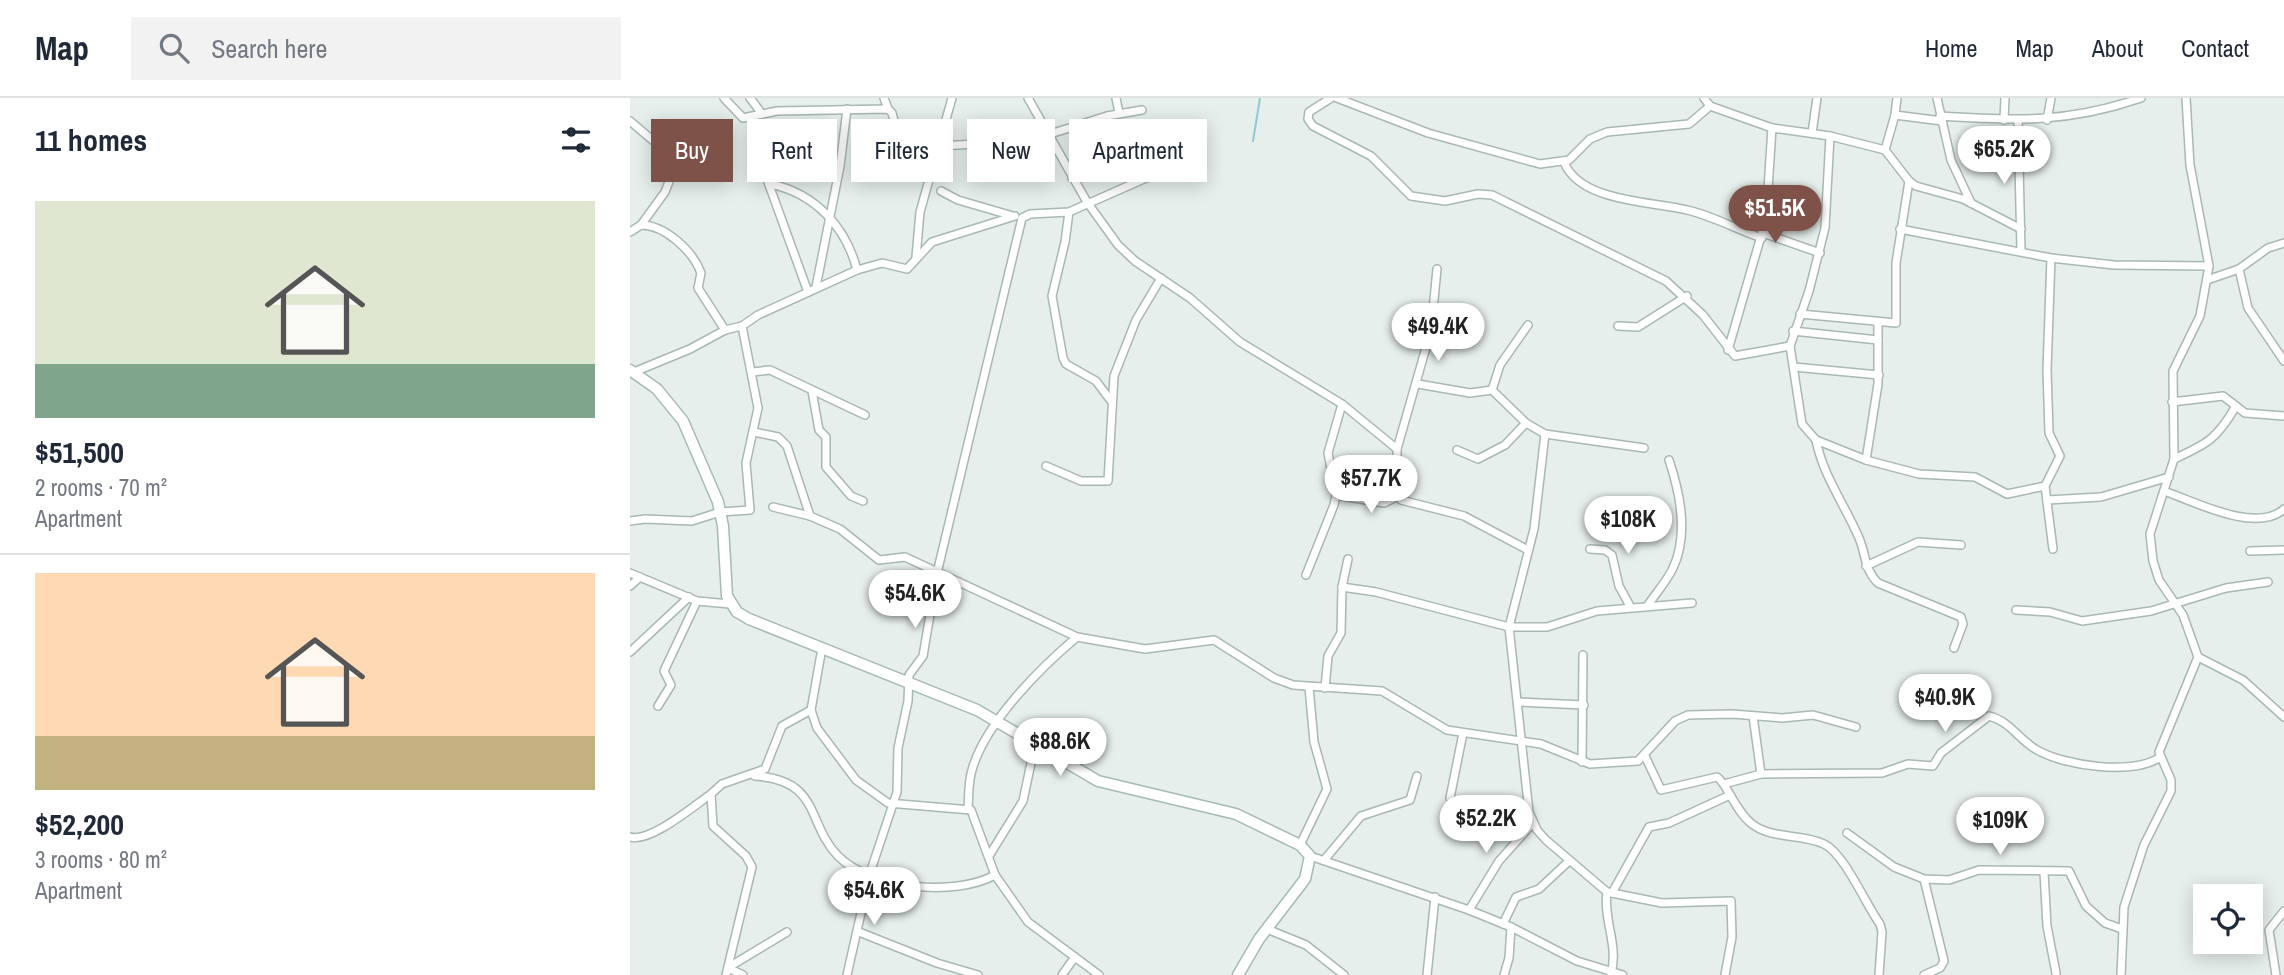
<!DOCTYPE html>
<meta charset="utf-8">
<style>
:root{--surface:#fff;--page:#f2f2f3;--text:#1f2937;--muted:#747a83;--line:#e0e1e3;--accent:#7f5249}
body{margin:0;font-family:"Archivo Narrow",sans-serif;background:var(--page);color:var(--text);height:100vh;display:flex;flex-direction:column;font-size:26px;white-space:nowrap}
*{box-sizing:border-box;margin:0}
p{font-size:23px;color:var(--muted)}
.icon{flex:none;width:38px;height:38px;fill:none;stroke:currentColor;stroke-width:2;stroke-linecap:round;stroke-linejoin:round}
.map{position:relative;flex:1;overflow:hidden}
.sheet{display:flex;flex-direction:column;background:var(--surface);width:630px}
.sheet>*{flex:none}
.guide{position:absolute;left:21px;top:21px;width:665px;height:63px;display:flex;gap:14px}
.controls{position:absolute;left:1563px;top:786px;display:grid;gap:14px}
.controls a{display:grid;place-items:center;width:70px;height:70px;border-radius:0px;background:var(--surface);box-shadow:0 4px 18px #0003;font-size:35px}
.price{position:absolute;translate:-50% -60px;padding:0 16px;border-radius:24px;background:#fff;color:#222;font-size:23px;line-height:46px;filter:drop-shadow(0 2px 4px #0008)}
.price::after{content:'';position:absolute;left:50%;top:42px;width:21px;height:16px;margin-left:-10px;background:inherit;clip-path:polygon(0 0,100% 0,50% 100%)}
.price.on{background:var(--accent);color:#fff}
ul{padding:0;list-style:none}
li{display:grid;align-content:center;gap:14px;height:371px;padding:0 35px}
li+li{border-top:2px solid var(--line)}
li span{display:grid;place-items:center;height:217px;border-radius:0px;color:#555}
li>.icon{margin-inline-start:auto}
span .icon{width:126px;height:126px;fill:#fffc;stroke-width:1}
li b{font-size:30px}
h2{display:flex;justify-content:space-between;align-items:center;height:84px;padding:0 35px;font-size:30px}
.pill{padding:0 24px;border-radius:0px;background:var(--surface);box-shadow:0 4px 18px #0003;font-size:24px;line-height:63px}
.pill.on{background:var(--accent);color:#fff}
header{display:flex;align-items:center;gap:42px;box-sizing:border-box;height:98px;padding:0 35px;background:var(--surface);border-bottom:2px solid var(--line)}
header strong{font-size:33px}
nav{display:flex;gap:38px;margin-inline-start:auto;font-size:24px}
.search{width:490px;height:63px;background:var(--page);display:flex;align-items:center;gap:18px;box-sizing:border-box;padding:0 24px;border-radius:0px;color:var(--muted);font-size:26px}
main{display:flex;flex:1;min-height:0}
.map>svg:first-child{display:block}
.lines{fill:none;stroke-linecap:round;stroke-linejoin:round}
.stream{stroke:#8ec9d4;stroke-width:2}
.street-casing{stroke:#a8b8b2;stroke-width:10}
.secondary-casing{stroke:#a4bbb3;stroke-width:13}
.street{stroke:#fff;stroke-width:7}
.secondary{stroke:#fff;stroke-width:10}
</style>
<header>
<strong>Map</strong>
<div class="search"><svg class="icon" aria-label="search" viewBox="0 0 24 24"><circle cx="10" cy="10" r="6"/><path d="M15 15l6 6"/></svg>Search here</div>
<nav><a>Home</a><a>Map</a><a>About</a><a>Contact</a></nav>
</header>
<main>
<section class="sheet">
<h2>11 homes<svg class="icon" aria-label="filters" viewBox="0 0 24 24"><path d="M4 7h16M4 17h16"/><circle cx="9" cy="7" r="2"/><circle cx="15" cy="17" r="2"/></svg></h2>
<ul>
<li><span style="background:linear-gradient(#dfe7d0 75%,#7fa58c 0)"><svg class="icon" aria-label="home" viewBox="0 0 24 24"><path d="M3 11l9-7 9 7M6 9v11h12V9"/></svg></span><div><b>$51,500</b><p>2 rooms · 70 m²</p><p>Apartment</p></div></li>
<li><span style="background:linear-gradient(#ffd9b3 75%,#c2b280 0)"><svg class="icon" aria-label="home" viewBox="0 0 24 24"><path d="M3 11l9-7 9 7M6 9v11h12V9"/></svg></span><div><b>$52,200</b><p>3 rooms · 80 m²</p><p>Apartment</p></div></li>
</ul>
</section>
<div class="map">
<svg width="1654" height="877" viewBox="0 0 1654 877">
<rect width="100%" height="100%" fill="#e6efeb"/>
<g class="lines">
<path class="stream" d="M623,43L630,0"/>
<defs>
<g id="street">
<path d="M94,0L113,20L147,13L258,11L262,15L268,38L279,46L288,67L303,69"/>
<path d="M120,0L132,16"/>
<path d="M254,0L258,11"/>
<path d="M398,0L457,104L488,147L505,163L560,200L610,244L712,306L767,351V394L771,402L834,418L898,452"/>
<path d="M486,0L489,15"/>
<path d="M701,0L679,14L678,21L683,28L741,58L781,98L815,103L848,96L862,97L1036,183L1073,217L1105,258L1160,248"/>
<path d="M707,0L798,35L910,66L939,62L960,41L977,34L1059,26L1080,8"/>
<path d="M1074,0L1080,8L1142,30L1200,38L1255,52L1279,83L1286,88L1333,101L1391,131"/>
<path d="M1307,0L1321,62L1341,105"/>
<path d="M1265,17L1267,0"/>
<path d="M1310,18C1386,23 1438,25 1511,0"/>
<path d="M1374,22L1375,0"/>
<path d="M1388,22L1391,153"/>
<path d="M1417,22L1421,0"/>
<path d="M0,23L41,58L45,68L35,94L11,127"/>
<path d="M1182,35L1187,0"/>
<path d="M417,37L477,18L512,12"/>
<path d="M1200,38L1195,130L1179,193L1160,248L1172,326L1186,342L1236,362L1289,376L1345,379L1377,396L1415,388L1430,358L1419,335L1417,272L1421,160"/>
<path d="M310,48L362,45L395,53L424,48"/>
<path d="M1255,52L1265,17L1312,23"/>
<path d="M130,62L178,194"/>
<path d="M934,64C950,105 1024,103 1061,113C1085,119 1108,132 1132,140"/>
<path d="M442,80L548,48"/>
<path d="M140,86C185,95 216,129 227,172"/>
<path d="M311,93L328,102L383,118"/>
<path d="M439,114L435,144L422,198L433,260L436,266L466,283L481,303"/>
<path d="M1270,131L1421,160L1484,167L1579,168"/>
<path d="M0,134L11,127C35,127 63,153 71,175L68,190L95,232"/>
<path d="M1133,135L1190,155"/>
<path d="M286,159L290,114L322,0"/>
<path d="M1609,171L1618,210L1654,263"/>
<path d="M1577,182L1609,171L1638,150L1654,145"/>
<path d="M186,189L210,68L217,11"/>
<path d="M1170,216L1266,225V165L1279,83"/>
<path d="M988,228L1008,229L1057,198"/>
<path d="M1163,233L1248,242"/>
<path d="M1098,252L1136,121L1142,30"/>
<path d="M1164,269L1249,277"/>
<path d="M4,274L60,251L95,232L112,228L128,217L227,172L252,165L277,171L302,144L385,118"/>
<path d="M122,274L140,272L235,317"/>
<path d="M788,286L840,295L862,292L896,325L915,336L1014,350"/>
<path d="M862,292L870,267L898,227"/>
<path d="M182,293L189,332L196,339V369L221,398L233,403"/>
<path d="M1542,304L1593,298L1615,315L1654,318"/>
<path d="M124,334L148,339L157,348L180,418"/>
<path d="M915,336L904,431L879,529L899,714L907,732L916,742L977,794L1032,805L1101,803L1102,839L1095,877"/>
<path d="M1186,342C1193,378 1215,407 1229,440C1236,456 1234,471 1248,485L1331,519L1333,526L1324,550"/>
<path d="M767,351L801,232L807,171"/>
<path d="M827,352L848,361L875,347L896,325"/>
<path d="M1544,361C1577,346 1587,341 1606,308"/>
<path d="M1236,362L1248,286V224"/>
<path d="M416,368L451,383H478L484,278L506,222L531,180"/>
<path d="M1415,388L1423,451"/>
<path d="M1534,393C1565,404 1627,436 1654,411"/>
<path d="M706,397L754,405L768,398"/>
<path d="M1417,402L1471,399L1539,379"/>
<path d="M143,409L180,418L210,431L249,462L275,459L447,539L515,551L584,542L644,580L663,587L752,593L817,632L911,646L960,666L1008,663L1045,623L1058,617L1102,616L1152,620L1183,617L1226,629"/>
<path d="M0,423L15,421L62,423L90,414L120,412L116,365L128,310L112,228"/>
<path d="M960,451L975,452L982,457L989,488L1000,508"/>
<path d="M1620,453L1654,452"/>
<path d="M1236,468L1288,444L1331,447"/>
<path d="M0,475L67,503L100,506"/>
<path d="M676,477L704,407L706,397L698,355L712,306"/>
<path d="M0,488L10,479"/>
<path d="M712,489L746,494L879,529H917L967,513L1062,505"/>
<path d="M1018,507C1026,495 1037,483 1043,470C1059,436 1050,395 1039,362"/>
<path d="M1386,512L1420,514L1452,523L1521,513L1596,490L1638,484"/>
<path d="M192,550L181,612L187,630L226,682L258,705L341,712L365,777L398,824L469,877"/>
<path d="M0,554L59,499"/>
<path d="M1568,559L1613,582L1654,619"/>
<path d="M695,590L698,558L711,535L712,489L718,461"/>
<path d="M889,604L954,607"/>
<path d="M28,608L41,587L34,573L67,503"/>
<path d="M1123,618L1131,676"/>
<path d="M1015,658L1031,692L1087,679C1097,685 1105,713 1122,726C1143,742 1171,735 1194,746C1214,755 1236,807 1250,826L1252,834L1249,877"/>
<path d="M952,664L953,557"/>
<path d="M125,678C191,682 176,725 208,758C241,791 325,799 365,777"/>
<path d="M1094,686L1131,676L1252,675L1278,666L1303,668L1311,655L1359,618C1380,623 1389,642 1407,652C1435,668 1501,677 1529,660"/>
<path d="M820,700L833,635"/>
<path d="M338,711C339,698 338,684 342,672C355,625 410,570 447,539"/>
<path d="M1217,735L1264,769L1294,781L1319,782L1349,772L1439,773L1456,808L1475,825L1492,831"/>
<path d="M0,739C20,745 64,708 81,696"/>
<path d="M670,747L697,691L684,644L679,589"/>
<path d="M359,758L393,703L405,646"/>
<path d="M680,758L839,812L881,829L947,863L993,877"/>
<path d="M695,761L731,718L780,702L787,678"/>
<path d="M1414,774L1417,828L1426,875"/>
<path d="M977,794C973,823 989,847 981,876"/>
<path d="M982,795L1019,729L1039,725L1098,698"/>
<path d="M839,812L869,763L903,725"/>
<path d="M873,826L886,799L909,791L939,763"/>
<path d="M637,831L676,847L714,877"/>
<path d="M229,834L307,865L348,877"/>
<path d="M99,869L157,834"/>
<path d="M100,871L113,877"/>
<path d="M96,877L122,769L116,758L83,728L81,696L92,686L135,671L152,628L181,612"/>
<path d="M217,877L240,775L267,694L268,650L278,603L279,577L293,558L307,475L392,120L400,116L439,114L516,80L553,71"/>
<path d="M432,877L445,859"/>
<path d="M797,877L805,799"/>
<path d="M874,877L879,860L881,829"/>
<path d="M1294,877L1310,870L1314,863L1294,781"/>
<path d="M1491,877L1494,809L1514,747L1541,693V682L1529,654L1568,559L1553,517L1529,482L1523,463L1520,436L1544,361L1543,273L1570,218L1579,168L1560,67L1556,0"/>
<path d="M1646,877L1639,832L1654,813"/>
</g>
<path id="secondary" d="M0,272L27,291L53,323L88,404L93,428L97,498L107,514L119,521L347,612L468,683L606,716L670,747L680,758L675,781L629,841L608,877"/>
</defs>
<use href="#street" class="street-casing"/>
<use href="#secondary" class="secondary-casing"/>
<use href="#street" class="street"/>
<use href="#secondary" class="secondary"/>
</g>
</svg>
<div class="controls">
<a><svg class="icon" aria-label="locate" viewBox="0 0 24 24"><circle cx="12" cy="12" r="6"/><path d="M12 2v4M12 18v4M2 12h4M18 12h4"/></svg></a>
</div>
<b class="price" style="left:1374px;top:88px">$65.2K</b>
<b class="price on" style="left:1145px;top:147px">$51.5K</b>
<b class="price" style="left:808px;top:265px">$49.4K</b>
<b class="price" style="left:741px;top:417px">$57.7K</b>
<b class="price" style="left:998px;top:458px">$108K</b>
<b class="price" style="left:285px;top:532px">$54.6K</b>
<b class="price" style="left:1315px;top:636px">$40.9K</b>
<b class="price" style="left:430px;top:680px">$88.6K</b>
<b class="price" style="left:856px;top:757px">$52.2K</b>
<b class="price" style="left:1370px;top:759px">$109K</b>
<b class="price" style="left:244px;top:829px">$54.6K</b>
<div class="guide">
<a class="pill on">Buy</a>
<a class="pill">Rent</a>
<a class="pill">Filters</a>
<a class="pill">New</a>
<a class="pill">Apartment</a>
</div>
</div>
</main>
